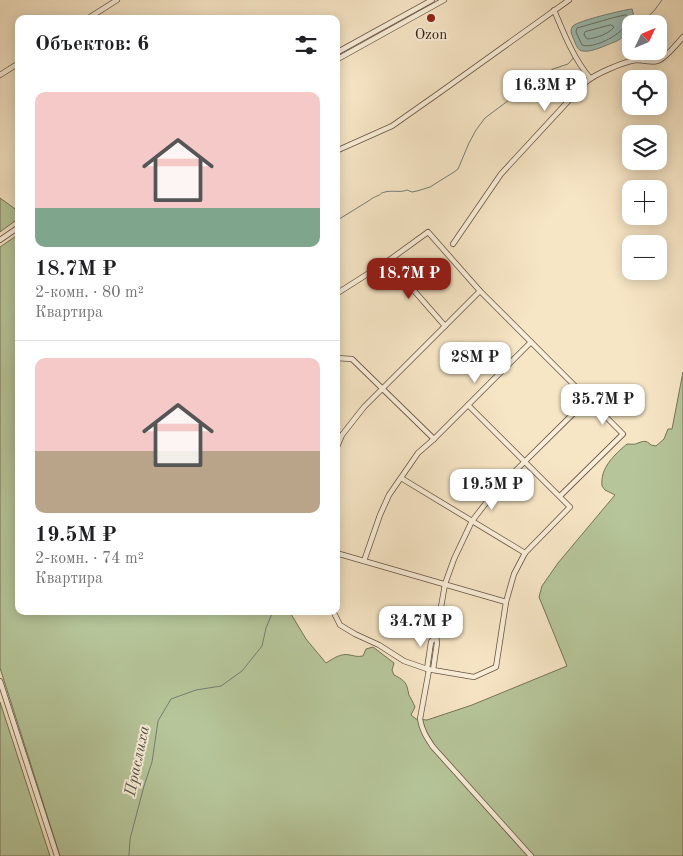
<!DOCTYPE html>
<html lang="ru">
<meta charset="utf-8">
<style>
:root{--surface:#fff;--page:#f2f2f2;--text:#202124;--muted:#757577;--line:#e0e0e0;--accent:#8f2418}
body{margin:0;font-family:"Old Standard TT",serif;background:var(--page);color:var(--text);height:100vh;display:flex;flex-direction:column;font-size:19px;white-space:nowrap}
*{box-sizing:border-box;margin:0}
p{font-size:16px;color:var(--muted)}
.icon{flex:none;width:28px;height:28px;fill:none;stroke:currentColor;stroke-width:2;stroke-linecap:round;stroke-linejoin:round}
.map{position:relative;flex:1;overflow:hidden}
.panel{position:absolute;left:15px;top:15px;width:325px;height:600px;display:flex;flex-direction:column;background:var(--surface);border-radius:10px;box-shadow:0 2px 12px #0003}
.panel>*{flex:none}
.needle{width:32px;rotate:46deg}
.fabs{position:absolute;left:622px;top:15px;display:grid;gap:10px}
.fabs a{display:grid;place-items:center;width:45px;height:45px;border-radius:10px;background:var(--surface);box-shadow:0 2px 12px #0003;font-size:25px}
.price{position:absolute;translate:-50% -42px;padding:0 11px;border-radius:10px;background:#fff;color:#222;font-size:16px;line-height:32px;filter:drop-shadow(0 1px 2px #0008)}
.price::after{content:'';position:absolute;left:50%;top:30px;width:15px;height:11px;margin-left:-8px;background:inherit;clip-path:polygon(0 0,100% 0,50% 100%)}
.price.selected{background:var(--accent);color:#fff}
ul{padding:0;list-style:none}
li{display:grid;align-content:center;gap:10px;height:265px;padding:0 20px}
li+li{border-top:1px solid var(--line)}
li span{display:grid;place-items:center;height:155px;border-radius:10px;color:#555}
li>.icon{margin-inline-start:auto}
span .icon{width:90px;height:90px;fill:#fffc;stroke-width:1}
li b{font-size:21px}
h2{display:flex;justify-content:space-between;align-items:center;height:60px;padding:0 20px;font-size:21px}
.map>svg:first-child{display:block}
.green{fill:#b6c69a;stroke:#767358}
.water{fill:#9dbfb6;stroke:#737f76}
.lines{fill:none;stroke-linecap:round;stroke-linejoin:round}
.shore{stroke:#697066;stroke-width:1}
.stream{stroke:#737f76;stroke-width:1}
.street-casing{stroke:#665242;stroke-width:6}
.street{stroke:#faefda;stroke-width:4.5}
.poi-dot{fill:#8f2418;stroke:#faefda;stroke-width:2}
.labels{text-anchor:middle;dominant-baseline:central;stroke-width:4;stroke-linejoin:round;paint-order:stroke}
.poi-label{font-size:15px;fill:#352016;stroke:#faefda}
.water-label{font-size:16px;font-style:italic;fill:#545046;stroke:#faefda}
</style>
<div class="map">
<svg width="683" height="856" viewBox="0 0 683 856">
<rect width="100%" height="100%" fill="#f7e6c6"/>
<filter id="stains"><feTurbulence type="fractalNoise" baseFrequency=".004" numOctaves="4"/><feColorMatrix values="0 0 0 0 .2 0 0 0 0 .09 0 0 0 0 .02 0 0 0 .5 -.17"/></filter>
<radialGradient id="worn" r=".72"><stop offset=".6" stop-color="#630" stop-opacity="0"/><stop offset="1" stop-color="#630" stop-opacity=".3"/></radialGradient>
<g class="green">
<path d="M0,198L18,211L19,215L15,221L0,232Z"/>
<path d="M19,234V611H291V614L306,639L326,663C334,658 341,653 350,655C355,656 357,657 363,656L366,649L373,647L394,663L392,670L394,675C402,679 407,682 408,691C409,692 408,694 409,695C411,699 413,702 415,707L411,715L416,719L427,720L472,705L567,666L539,597L542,586L558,563L615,495L605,490L602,486C600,468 614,455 627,444C631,444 635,445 638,443C644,441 646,440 651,445L656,446L664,439L668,429H672L683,372V856H60L0,668V247Z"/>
<path d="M0,702L50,856H0Z"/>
</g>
<path class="water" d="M632,9C637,21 627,35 617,41C612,43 607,45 602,47C597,49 589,52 583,51C578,51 576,45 574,40C572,35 569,31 573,26C577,21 623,10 632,9Z"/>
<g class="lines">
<g class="shore">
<path d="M626,15L628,17C628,20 628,23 626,25C619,36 593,49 582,45L576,32L577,28L612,18Z"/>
<path d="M611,25L614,27C609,34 596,38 588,39L586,38L584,34L585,32Z"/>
</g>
<g class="stream">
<path d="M633,21H643L654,11L662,0"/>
<path d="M336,221L370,200C372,198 375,197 377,196C385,193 377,194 385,192C393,190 400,193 407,190L412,192L417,191L430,187L454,172L458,169L469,143L476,130L485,118L521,91L553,69L568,64L574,57"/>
<path d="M129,856L130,839L144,786L152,762L158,721L171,699L196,690L221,686L242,671L262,646L266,628L273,611"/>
</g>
<defs>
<g id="street">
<path d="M554,10C564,34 574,59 590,78"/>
<path d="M87,19L117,0"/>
<path d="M336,53L432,0"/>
<path d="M336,60L444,0"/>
<path d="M0,75L19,63"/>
<path d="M336,151L392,126L439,93L569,0"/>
<path d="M0,240L19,227"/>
<path d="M453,244L501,174L586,82C595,74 625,61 637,60C643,60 650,63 657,61C665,59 677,44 683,37"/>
<path d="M388,261L445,326"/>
<path d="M336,294L388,261L428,232L480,291L583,394"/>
<path d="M336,358L352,359L434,439"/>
<circle cx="588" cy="401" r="8"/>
<path d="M336,449L342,435L364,407L480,291"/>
<path d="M401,478L525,553"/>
<path d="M560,496L623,434L595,406"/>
<path d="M336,553L506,602"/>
<path d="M364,561L380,515L389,495L418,453L434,439L531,342"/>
<path d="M333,611L340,625L355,634L379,645L404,661L427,669L474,677L496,667L506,602L514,574L525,553L570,507L468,405"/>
<path d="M427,669L431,642L436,636"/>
<path d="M429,670L420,719C422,731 427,738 433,747L531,856"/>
<path d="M433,670L437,643L436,636L445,584L454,559L472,521L497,489L581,406"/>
<path d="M0,681L57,856"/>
</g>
</defs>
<use href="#street" class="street-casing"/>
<use href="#street" class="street"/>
</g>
<circle class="poi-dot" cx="431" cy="18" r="5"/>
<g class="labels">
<g class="poi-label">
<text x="431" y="35">Ozon</text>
</g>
<g class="water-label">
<text transform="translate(138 761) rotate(-78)">Праслиха</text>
</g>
</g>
<rect width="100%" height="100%" filter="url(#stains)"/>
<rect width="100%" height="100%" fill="url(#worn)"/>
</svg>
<div class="fabs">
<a><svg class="needle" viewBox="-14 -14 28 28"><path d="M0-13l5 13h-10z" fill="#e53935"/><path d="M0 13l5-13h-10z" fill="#757577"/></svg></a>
<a><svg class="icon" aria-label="locate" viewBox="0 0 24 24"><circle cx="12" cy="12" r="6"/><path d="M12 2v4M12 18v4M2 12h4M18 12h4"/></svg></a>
<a><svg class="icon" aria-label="layers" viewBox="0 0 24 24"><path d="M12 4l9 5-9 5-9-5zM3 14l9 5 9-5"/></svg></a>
<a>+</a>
<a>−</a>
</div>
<b class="price" style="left:545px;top:112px">16.3M ₽</b>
<b class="price selected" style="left:409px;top:300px">18.7M ₽</b>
<b class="price" style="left:475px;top:384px">28M ₽</b>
<b class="price" style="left:603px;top:426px">35.7M ₽</b>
<b class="price" style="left:492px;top:511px">19.5M ₽</b>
<b class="price" style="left:421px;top:648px">34.7M ₽</b>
<section class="panel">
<h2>Объектов: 6<svg class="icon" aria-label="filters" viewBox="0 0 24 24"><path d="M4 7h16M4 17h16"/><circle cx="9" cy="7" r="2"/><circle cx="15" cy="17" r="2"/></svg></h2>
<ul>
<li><span style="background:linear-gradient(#f6c9c9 75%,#7fa58c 0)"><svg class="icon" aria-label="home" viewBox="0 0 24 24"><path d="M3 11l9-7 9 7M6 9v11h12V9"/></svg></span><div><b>18.7M ₽</b><p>2-комн. · 80 m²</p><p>Квартира</p></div></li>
<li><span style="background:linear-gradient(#f6c9c9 60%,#b9a48a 0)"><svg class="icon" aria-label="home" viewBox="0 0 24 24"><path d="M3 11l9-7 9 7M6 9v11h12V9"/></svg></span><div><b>19.5M ₽</b><p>2-комн. · 74 m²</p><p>Квартира</p></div></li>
</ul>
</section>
</div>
